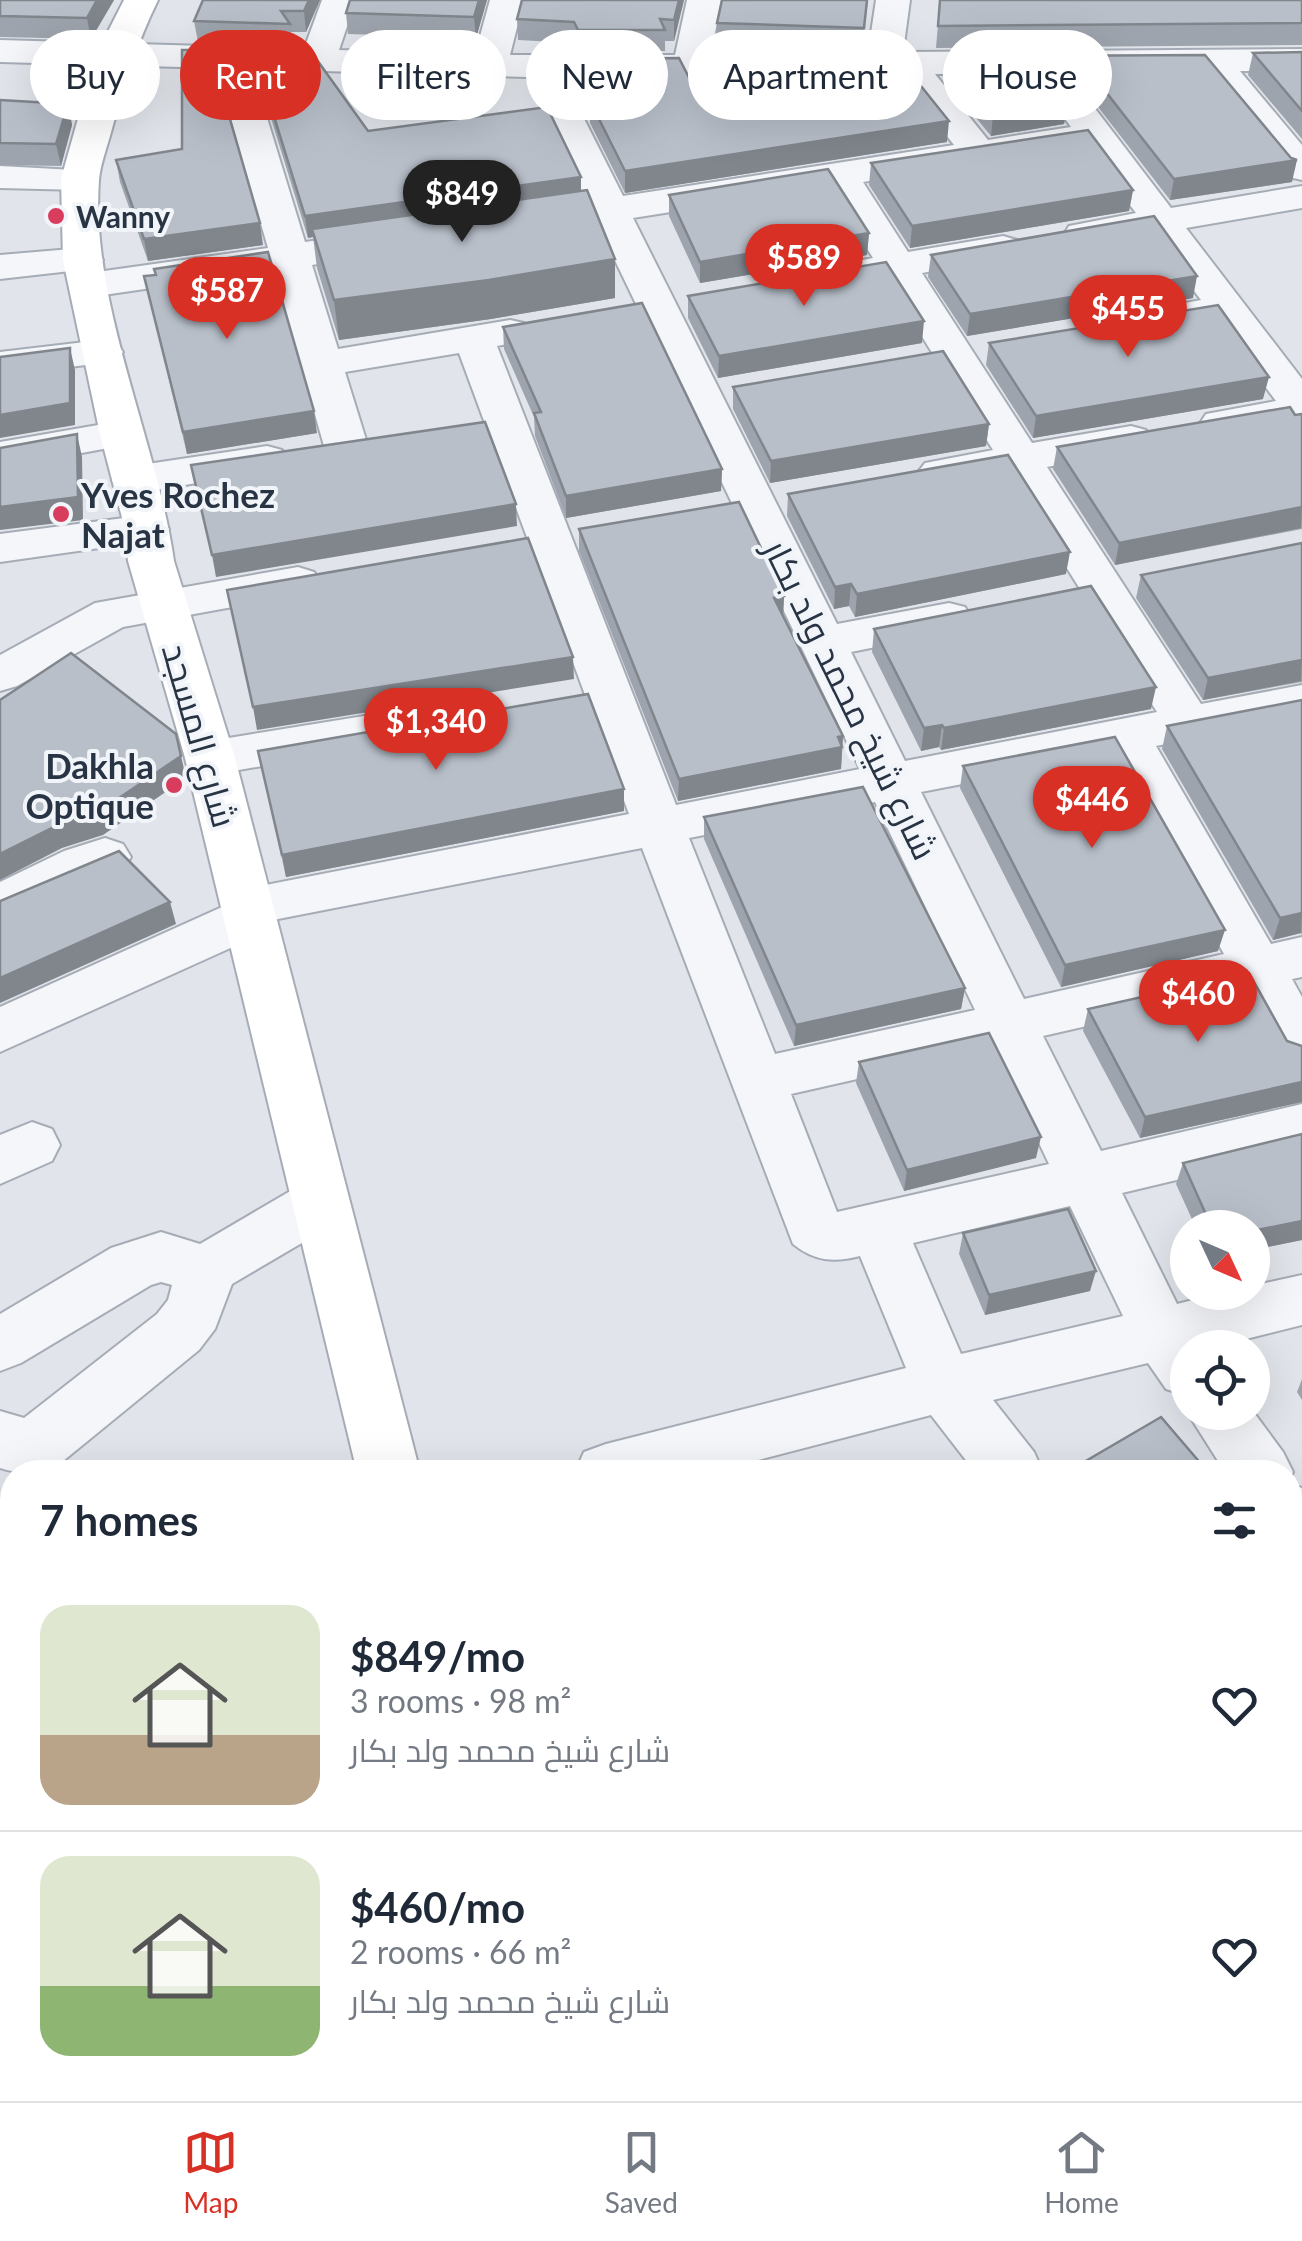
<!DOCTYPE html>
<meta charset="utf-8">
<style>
:root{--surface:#fff;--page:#f6f6f7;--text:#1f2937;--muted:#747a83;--line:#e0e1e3;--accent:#d93025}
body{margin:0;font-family:Lato,Cairo,sans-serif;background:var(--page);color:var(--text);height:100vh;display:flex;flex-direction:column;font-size:38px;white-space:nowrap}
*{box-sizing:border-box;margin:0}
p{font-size:32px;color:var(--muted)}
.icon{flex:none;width:55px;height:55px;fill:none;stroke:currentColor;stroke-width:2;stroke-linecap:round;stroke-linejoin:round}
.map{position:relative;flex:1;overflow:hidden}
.side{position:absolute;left:0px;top:1460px;width:1302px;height:642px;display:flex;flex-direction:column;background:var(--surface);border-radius:40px 40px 0 0;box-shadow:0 10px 40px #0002}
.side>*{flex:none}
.top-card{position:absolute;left:30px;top:30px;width:1242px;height:90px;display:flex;gap:20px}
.needle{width:65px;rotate:134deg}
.controls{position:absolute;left:1170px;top:1210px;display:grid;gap:20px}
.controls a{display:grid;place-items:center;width:100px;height:100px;border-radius:50%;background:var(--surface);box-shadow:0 10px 40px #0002;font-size:50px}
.price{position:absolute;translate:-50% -85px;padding:0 22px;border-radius:35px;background:var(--accent);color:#fff;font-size:32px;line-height:65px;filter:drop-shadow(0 2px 5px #0008)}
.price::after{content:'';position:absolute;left:50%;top:60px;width:30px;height:22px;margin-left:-15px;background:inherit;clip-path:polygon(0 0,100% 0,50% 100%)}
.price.selected{background:#222;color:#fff}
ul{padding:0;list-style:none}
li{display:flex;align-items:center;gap:30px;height:250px;padding:0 40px}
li+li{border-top:2px solid var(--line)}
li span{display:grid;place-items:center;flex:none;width:280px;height:200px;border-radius:30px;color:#555}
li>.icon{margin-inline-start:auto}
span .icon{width:120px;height:120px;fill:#fffc;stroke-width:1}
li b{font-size:42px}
h2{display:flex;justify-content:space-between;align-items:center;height:120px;padding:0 40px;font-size:42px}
.tag{padding:0 35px;border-radius:45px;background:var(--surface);box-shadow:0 10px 40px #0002;font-size:35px;line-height:90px}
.tag.selected{background:var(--accent);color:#fff}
.menu{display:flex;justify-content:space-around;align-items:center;height:140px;border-top:2px solid var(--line);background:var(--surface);font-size:28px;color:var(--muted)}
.menu a{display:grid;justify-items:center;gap:5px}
.menu .selected{color:var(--accent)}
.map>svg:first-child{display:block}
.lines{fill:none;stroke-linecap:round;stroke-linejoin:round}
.street-casing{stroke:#a6acb6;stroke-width:4}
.secondary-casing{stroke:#a6acb6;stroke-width:4}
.street{fill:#f4f6f9;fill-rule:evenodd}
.secondary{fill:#fff;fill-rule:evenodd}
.wall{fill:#9ea4ad}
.shaded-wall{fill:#81868d}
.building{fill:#b8bfc9;stroke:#81868d;stroke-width:2.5}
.poi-dot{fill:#d93d5e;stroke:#f1f4f8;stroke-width:4}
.labels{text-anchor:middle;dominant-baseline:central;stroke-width:8;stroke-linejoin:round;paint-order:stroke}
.far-poi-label{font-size:30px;font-weight:bold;fill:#283444;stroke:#f1f4f8;text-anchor:start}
.poi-label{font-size:35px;font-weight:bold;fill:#283444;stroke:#f1f4f8;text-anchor:start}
.street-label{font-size:35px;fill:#283444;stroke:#f1f4f8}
</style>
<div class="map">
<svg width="1302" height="2101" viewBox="0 0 1302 2101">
<rect width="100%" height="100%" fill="#e1e5eb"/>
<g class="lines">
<defs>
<g id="street">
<path d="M322,0H356L339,50L475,54L490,0H524L510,55H675L687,0H721L711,55L868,53L876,0H910L903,52L1302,49V71H1240L1302,145V180L1289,177L1203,72L935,74L988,140L1071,127L1056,106L1061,98L1074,95L1087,98L1171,208L1302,186V208L1186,228L1302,379V422L1221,436L1206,432L1200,423L1206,414L1276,401L1217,322L1146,334L1132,331L1126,322L1132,313L1201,300L1151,234L1083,246L1069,242L1064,234L1069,226L1136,213L1086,147L863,182L908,252L1003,236L1017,240L1023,248L1017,256L922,273L1032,443L1131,426L1146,430L1152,439L1146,448L1047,467L1201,704L1302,685V717L1156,746L1271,944L1302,937V977L1292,979L1302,997V1066L1283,1060L1244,990L1043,1036L1101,1151L1302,1104V1150L1122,1193L1177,1304L1225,1292H1252V1286L1302,1275V1325L1210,1348H1188V1396L1166,1389L1148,1363L993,1400L1034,1452L1043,1472H975L931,1415L712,1472H575L584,1452L606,1444L906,1368L860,1256C834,1263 814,1261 793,1244L642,848L273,920L268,931L0,1052V1007L222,907L230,892L629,814L459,353L345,372L368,446L361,455L346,459L331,455L324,446L274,270L90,297L76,293L70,285L76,277L90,273L268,248L216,68L0,62V40L304,49ZM252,69L527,77L587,202L564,207L559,215L564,223L578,227L597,223L860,769L676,805L497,346L524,341L530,332L524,323L510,320L338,349L312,265L403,250L409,242L403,234L389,230L305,242ZM898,74L954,145L623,196L563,77ZM828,187L873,258L803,271L797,279L803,287L817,291L886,279L993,450L925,463L918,472L925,481L940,485L1008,474L1157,712L905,761L851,652L965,629L972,618L965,607L949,603L837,624L633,218ZM1112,755L1224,954L1024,999L921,792ZM875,802L975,1010L775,1054L689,838ZM994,1048L1049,1164L837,1212L791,1094ZM1070,1206L1123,1316L961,1354L913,1243Z"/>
<path d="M0,166L93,171L99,179L93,187L80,190L0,188Z"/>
<path d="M83,248L97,252L103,260L97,268L0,279V255Z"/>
<path d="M102,340L117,343L123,352L117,361L0,376V352Z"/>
<path d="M121,421L136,425L142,434L136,443L0,468V442Z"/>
<path d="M267,446L282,450L289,459L282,468L134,494L119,490L112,480L119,470L134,466Z"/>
<path d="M147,515L163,519L169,529L163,539L0,562V534Z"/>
<path d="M298,567L314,572L321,582L314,592L123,627L17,686L0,691V655L95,603Z"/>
<path d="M395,711L412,716L419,728L412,740L210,775L193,770L185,758L193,746L210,741Z"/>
<path d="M105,838L123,844L131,857L123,870L0,923V882L64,851Z"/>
<path d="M32,1122L52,1129L60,1145L52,1161L0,1184V1135Z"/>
<path d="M320,1179L341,1186L349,1203L341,1220L232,1284L215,1329L199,1350L57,1466C38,1473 20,1475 0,1468V1411L24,1418L157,1314L168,1300L172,1285L161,1282L151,1285L21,1363L0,1371V1314L111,1248L161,1232L200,1244L299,1186Z"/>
<path d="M1252,1410L1283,1452L1293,1472L1290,1478V1472H1225L1187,1412Z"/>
<path d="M1290,1484L1302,1488V1558L1290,1554Z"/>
<path d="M1290,1794L1302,1799V1940L1290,1945Z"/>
<path d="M12,1812V1883L0,1888V1817Z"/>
<path d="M341,2090H435L430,2101H336Z"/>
<path d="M982,2090H1069L1064,2101H977Z"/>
</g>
<g id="secondary">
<path d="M124,0H158C135,47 124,86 110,136C106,150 100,166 99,180C90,303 157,440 174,561L235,758L420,1472H357L185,758L128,561L125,529L100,434L63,260L61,179L96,55Z"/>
<path d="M505,2090H581L584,2101H508Z"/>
</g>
</defs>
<use href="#street" class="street-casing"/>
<use href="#secondary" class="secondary-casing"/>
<use href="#street" class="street"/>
<use href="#secondary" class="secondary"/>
</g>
<g class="wall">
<path d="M0,0H114L91,39L0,37Z"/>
<path d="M320,0L306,32H291L293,45L198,42L194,21Z"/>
<path d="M350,0H487L476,38L348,34L346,13Z"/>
<path d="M684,0L674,41H665V51H579L575,43L518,40L517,19Z"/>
<path d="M722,0H868L862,49L717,44V23Z"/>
<path d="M940,0H1302V45L936,48Z"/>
<path d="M254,52L368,131L581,177V191L615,259V298L491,319L339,340L317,268L313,237L308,238L257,73Z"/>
<path d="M1302,52V139L1248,75L1253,53Z"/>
<path d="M1205,55L1292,182L1170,200L1088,94L1073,91L1062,95L1068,103L1064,124L991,136L954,91L956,70L1012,62L1013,56Z"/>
<path d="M592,59L703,105L947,142L625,193L590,123V101L601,100L592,80Z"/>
<path d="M0,100L68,104L72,125L61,166L0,165Z"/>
<path d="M116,160L263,245L148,261L120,182Z"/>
<path d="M871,163L1133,190L1129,211L910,248L869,185Z"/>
<path d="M669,195L869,233L867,255L700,283L669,216Z"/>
<path d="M931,255L1193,298L967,336L928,277Z"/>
<path d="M154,269L317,433L187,454L144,276L155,275Z"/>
<path d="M688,296L922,343L718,378L688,318Z"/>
<path d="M503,327L722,469L721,491L566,518L535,436L534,417L504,349Z"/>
<path d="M989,343L1263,399L1033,438L986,365Z"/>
<path d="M733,387L989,424L986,446L770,483L733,409Z"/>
<path d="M1302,414V529L1115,565L1053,469L1057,447Z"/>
<path d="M788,494L1066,574L855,617L849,606L834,609L787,516Z"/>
<path d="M579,529L784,596L783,616L843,736L841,769L678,801L579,551Z"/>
<path d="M1302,543V682L1203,700L1136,598L1141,575Z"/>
<path d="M874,629L1151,709L941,750L939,747L921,751L872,652Z"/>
<path d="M1302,700V935L1301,933L1273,940L1162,749L1167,726Z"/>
<path d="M258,751L624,789V811L286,877Z"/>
<path d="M963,766L1218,951L1061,987L960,788Z"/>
<path d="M704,817L965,988L961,1009L794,1046L704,839Z"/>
<path d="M1088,1009L1287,1041L1302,1046V1102L1140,1138L1083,1031Z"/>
<path d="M859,1062L1036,1158L904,1191L856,1083Z"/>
<path d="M1302,1134V1240L1252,1250V1228H1196L1176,1184L1183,1163Z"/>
<path d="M963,1233L1090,1291L985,1315L959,1254Z"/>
<path d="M1302,1379V1400L1297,1392Z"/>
<path d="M1290,1570L1302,1584V1792L1290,1777Z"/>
</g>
<g class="shaded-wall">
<path d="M97,0H114L91,39L87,18Z"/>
<path d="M309,0H320L306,32L304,11Z"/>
<path d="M479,0H487L476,38L474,17Z"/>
<path d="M679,0H684L674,41V20Z"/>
<path d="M1076,70L1073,91L1058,96L1068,103L1064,124L991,136L993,115L1055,85L1061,75Z"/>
<path d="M68,104L72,125L61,166L56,144Z"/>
<path d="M949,121L947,142L625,193V171Z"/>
<path d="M1297,160L1292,182L1170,200L1174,179Z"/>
<path d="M581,177V199L312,229L313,237L308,238L305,216Z"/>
<path d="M1133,190L1129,211L910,248L912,226Z"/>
<path d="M260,223L263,245L148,261L144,239Z"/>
<path d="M869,233L867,255L700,283V262Z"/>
<path d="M615,259V298L491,319L339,340L334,300Z"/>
<path d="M1197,276L1193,298L967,336L970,314Z"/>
<path d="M924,321L922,343L718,378L719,356Z"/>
<path d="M70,348L75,370V425L0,438V415Z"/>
<path d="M1269,377L1263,399L1033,438L1036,416Z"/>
<path d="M314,411L317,433L187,454L183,432Z"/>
<path d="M989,424L986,446L770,483L771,461Z"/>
<path d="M77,434L82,457L83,520L0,530V507Z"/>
<path d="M722,469L721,491L566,518V496Z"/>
<path d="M516,504L517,526L216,577L212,555Z"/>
<path d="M1302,507L1301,528L1115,565L1119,543Z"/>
<path d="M1070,552L1066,574L855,617L857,594Z"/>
<path d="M851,584L849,606L834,609L835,587Z"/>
<path d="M784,596L783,618L774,598Z"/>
<path d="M573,657L574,679L257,730L253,707Z"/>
<path d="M1302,660L1301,681L1203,700L1208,678Z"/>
<path d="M1156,687L1151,709L941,750L944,728Z"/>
<path d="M942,725L939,747L921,751L924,728Z"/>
<path d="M843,736L841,769L678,801L679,779Z"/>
<path d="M181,756L186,778L103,835L62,848L0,880V854L56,826Z"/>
<path d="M624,789V811L286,877L282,855Z"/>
<path d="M170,902L176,924L0,1003V978Z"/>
<path d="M1302,913L1301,933L1273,940L1280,918Z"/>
<path d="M1225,930L1218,951L1061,987L1065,965Z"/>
<path d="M965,988L961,1009L794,1046L796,1025Z"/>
<path d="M1302,1082V1102L1140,1138L1145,1117Z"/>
<path d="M1041,1137L1036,1158L904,1191L907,1170Z"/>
<path d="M1302,1221V1240L1252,1250V1231Z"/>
<path d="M1096,1271L1090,1291L985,1315L989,1295Z"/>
<path d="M228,2090H256L237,2101H208Z"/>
</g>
<g class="building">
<path d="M0,0H97L87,18L0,16Z"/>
<path d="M203,0H309L304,11H281L290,24L194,21Z"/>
<path d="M350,0H479L474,17L346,13Z"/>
<path d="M522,0H679L674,20L660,19L665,30H578L574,22L517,19Z"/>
<path d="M722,0H867L864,28L717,23Z"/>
<path d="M940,0H1302V23L938,26Z"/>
<path d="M182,50H210L260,223L144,239L116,160L182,149Z"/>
<path d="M254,52L312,53L368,131L547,107L581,177L305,216Z"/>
<path d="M1302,52V111L1253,53Z"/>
<path d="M1205,55L1291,158L1297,160L1174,179L1091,73L1076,70L1061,75L1055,85L1068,103L993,115L956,70L1013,62V56Z"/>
<path d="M679,58L703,105L913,76L949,121L625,171L590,101L610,99L592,59Z"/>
<path d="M0,100L68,104L56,144L0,143Z"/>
<path d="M1088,130L1133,190L912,226L871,163Z"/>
<path d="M828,169L869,233L700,262L669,195Z"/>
<path d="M587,190L615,259L489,280L334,300L312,229Z"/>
<path d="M1154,216L1197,276L970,314L931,255Z"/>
<path d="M268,252L314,411L183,432L144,276L156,275L154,269Z"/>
<path d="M886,262L924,321L719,356L688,296Z"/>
<path d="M642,303L722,469L566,496L534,413L541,412L503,327Z"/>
<path d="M1218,305L1269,377L1036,416L989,343Z"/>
<path d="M70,348V403L0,415V357Z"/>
<path d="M943,351L989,424L771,461L733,387Z"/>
<path d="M1290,407L1295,415L1302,414V507L1119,543L1057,447Z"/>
<path d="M485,422L516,504L212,555L191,465Z"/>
<path d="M77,434L78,497L0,507V448Z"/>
<path d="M1008,455L1070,552L857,594L851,584L835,587L788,494Z"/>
<path d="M739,502L784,596L774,598L843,736L838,737L842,747L679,779L579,529Z"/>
<path d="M528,538L573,657L253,707L227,590Z"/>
<path d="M1302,543V660L1208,678L1141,575Z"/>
<path d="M1091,586L1156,687L944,728L942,725L924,728L874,629Z"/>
<path d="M71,653L176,734L181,756L97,813L56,826L0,854V700Z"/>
<path d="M588,694L624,789L282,855L258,751Z"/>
<path d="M1302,700V913L1280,918L1167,726Z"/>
<path d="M1115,737L1225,930L1065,965L963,766Z"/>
<path d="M863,787L965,988L796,1025L704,817Z"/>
<path d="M119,851L170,902L0,978V901Z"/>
<path d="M1249,973L1287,1041L1302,1046V1082L1145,1117L1088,1009Z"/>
<path d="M989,1033L1041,1137L907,1170L859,1062Z"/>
<path d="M1302,1134V1221L1252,1231V1228H1212L1183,1163Z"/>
<path d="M1068,1209L1096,1271L989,1295L963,1233Z"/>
<path d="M1161,1417L1208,1472H1067Z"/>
<path d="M1290,1570L1302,1584V1764L1290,1749Z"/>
<path d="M12,1874V2090H228L208,2101H0V1881Z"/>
<path d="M1302,2000V2101H1152L1168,2090H1290V2008Z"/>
</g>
<g class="poi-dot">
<circle cx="56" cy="216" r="10"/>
<circle cx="61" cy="514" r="10"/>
<circle cx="174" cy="785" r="10"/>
</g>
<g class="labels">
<g class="far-poi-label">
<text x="76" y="216">Wanny</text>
</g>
<g class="poi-label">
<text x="81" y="494">Yves Rochez<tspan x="81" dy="40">Najat</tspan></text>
<text x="154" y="765" text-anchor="end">Dakhla<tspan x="154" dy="40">Optique</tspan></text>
</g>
<g class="street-label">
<text transform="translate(852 699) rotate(64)">شارع شيخ محمد ولد بكار</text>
<text transform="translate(201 735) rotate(74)">شارع المسجد</text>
</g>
</g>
</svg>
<div class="controls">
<a><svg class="needle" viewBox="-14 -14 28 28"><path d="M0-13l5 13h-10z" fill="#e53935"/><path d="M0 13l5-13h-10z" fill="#747a83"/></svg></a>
<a><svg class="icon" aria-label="locate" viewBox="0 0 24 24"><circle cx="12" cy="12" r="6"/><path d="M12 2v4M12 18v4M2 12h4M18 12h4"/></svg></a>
</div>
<b class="price selected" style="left:462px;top:245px">$849</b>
<b class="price" style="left:804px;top:309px">$589</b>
<b class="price" style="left:227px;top:342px">$587</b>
<b class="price" style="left:1128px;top:360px">$455</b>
<b class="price" style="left:436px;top:773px">$1,340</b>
<b class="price" style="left:1092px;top:851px">$446</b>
<b class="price" style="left:1198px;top:1045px">$460</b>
<div class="top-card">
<a class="tag">Buy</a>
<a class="tag selected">Rent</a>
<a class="tag">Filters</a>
<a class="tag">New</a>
<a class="tag">Apartment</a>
<a class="tag">House</a>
</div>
<section class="side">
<h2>7 homes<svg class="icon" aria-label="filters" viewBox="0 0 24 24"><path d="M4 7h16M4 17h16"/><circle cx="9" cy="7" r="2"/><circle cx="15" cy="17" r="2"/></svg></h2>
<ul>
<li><span style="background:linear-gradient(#dfe7d0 65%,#b9a48a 0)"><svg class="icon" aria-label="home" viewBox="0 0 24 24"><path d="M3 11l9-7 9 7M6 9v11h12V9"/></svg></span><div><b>$849/mo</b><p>3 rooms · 98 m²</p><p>شارع شيخ محمد ولد بكار</p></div><svg class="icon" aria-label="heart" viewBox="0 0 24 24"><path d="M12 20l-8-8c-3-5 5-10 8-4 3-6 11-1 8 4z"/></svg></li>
<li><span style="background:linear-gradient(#dfe7d0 65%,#8fb573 0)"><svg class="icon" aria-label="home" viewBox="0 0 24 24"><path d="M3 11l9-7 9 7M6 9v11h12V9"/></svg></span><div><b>$460/mo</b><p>2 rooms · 66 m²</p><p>شارع شيخ محمد ولد بكار</p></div><svg class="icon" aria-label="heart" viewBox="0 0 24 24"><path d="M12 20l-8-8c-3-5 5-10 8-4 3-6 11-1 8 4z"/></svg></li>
</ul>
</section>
</div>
<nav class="menu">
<a class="selected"><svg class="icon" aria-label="map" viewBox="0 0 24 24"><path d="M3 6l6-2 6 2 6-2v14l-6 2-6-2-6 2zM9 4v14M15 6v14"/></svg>Map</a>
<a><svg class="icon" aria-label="saved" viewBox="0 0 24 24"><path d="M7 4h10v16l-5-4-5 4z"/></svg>Saved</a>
<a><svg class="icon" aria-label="home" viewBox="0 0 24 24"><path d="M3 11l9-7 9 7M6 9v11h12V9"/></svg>Home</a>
</nav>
